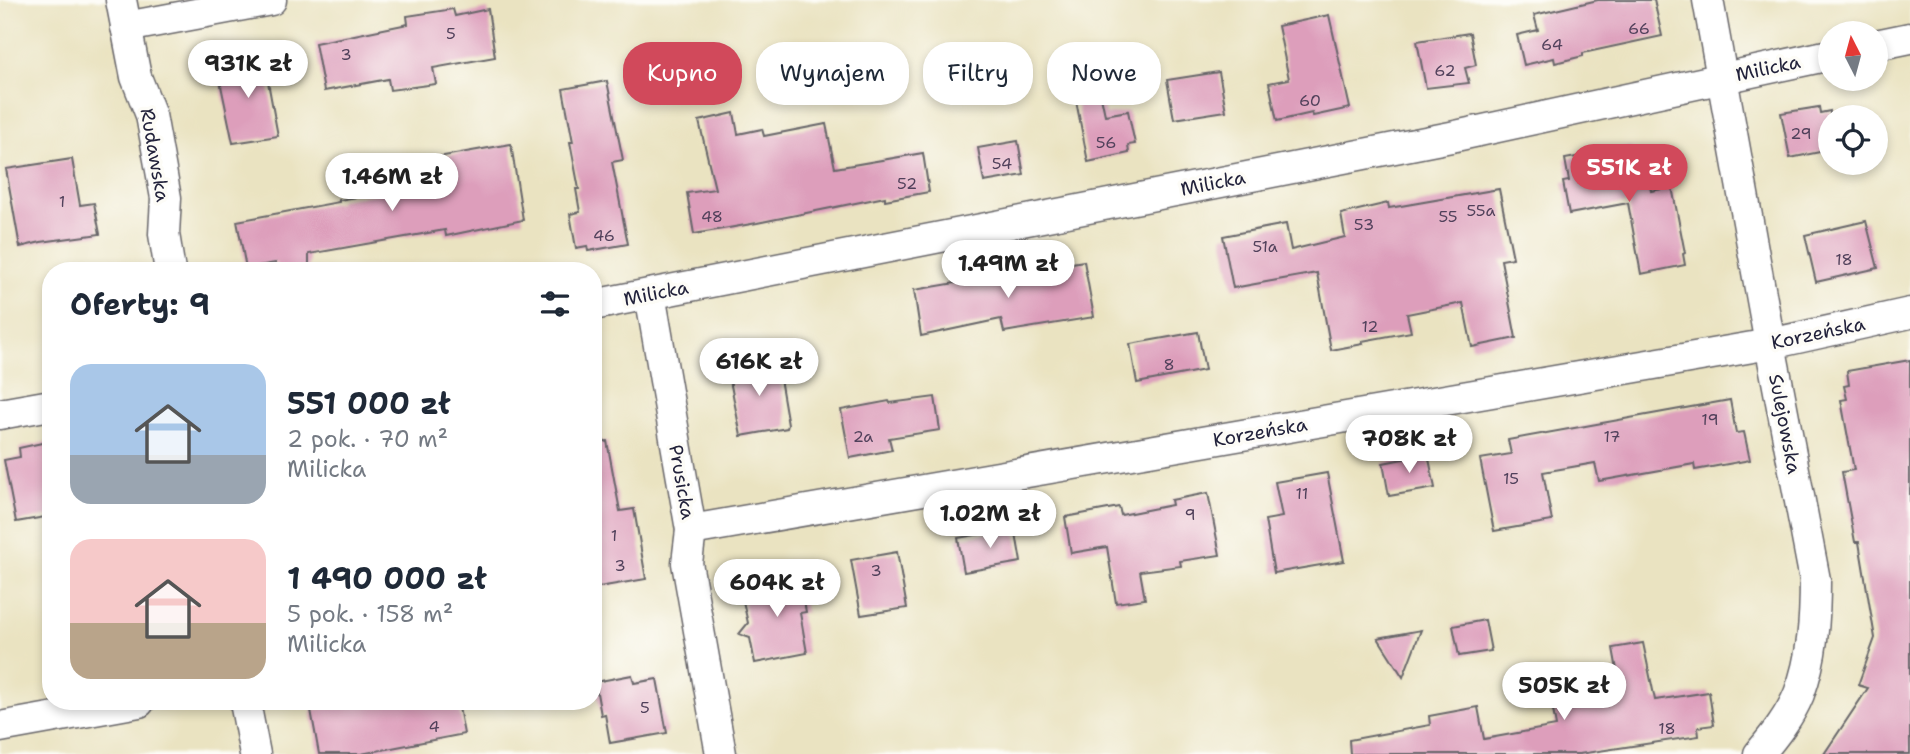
<!DOCTYPE html>
<html lang="pl">
<meta charset="utf-8">
<style>
:root{--surface:#fff;--page:#f2f2f3;--text:#1f2937;--muted:#747a83;--accent:#d1495b}
body{margin:0;font-family:"Shantell Sans",sans-serif;background:var(--page);color:var(--text);height:100vh;display:flex;flex-direction:column;font-size:26px;white-space:nowrap}
*{box-sizing:border-box;margin:0}
p{font-size:23px;color:var(--muted)}
.icon{flex:none;width:38px;height:38px;fill:none;stroke:currentColor;stroke-width:2;stroke-linecap:round;stroke-linejoin:round}
.map{position:relative;flex:1;overflow:hidden}
.panel{position:absolute;left:42px;top:262px;width:560px;height:448px;display:flex;flex-direction:column;background:var(--surface);border-radius:28px;box-shadow:0 4px 10px #0003}
.panel>*{flex:none}
.top-card{position:absolute;left:623px;top:42px;width:665px;height:63px;display:flex;gap:14px}
.needle{width:46px;rotate:354deg}
.buttons{position:absolute;left:1818px;top:21px;display:grid;gap:14px}
.buttons a{display:grid;place-items:center;width:70px;height:70px;border-radius:50%;background:var(--surface);box-shadow:0 4px 10px #0003;font-size:35px}
.price{position:absolute;translate:-50% -60px;padding:0 16px;border-radius:24px;background:#fff;color:#222;font-size:23px;line-height:46px;filter:drop-shadow(0 2px 4px #0008)}
.price::after{content:'';position:absolute;left:50%;top:42px;width:21px;height:16px;margin-left:-10px;background:inherit;clip-path:polygon(0 0,100% 0,50% 100%)}
.price.current{background:var(--accent);color:#fff}
ul{padding:0;list-style:none}
li{display:flex;align-items:center;gap:21px;height:175px;padding:0 28px}
li span{display:grid;place-items:center;flex:none;width:196px;height:140px;border-radius:21px;color:#555}
li>.icon{margin-inline-start:auto}
span .icon{width:84px;height:84px;fill:#fffc;stroke-width:1}
li b{font-size:30px}
h2{display:flex;justify-content:space-between;align-items:center;height:84px;padding:0 28px;font-size:30px}
.tag{padding:0 24px;border-radius:28px;background:var(--surface);box-shadow:0 4px 10px #0003;font-size:24px;line-height:63px}
.tag.current{background:var(--accent);color:#fff}
.map>svg:first-child{display:block}
.building{fill:#dd9ebb}
.lines{fill:none;stroke-linecap:round;stroke-linejoin:round}
.street-casing{stroke:#68666a;stroke-width:33}
.street{stroke:#fff;stroke-width:30}
.labels{text-anchor:middle;dominant-baseline:central;stroke-width:7;stroke-linejoin:round;paint-order:stroke}
.number-label{font-size:16px;fill:#51415b}
.street-label{font-size:19px;fill:#22223b;stroke:#fdfcf7}
</style>
<div class="map">
<svg width="1910" height="754" viewBox="0 0 1910 754">
<rect width="100%" height="100%" fill="#fdfcf7"/>
<filter id="ink" filterUnits="userSpaceOnUse"><feTurbulence type="fractalNoise" baseFrequency=".0143" numOctaves="2"/><feDisplacementMap in="SourceGraphic" scale="14" xChannelSelector="R" yChannelSelector="G"/><feConvolveMatrix kernelMatrix="1 2 1 2 8 2 1 2 1" color-interpolation-filters="sRGB"/></filter>
<filter id="wash" filterUnits="userSpaceOnUse"><feTurbulence type="fractalNoise" baseFrequency=".00686" numOctaves="4" result="noise"/><feDisplacementMap in="SourceGraphic" scale="28" xChannelSelector="R" yChannelSelector="G"/><feGaussianBlur stdDeviation="1.57" result="paint"/><feColorMatrix in="noise" values="0 0 0 0 0 0 0 0 0 0 0 0 0 0 0 0 0 1.4 0 .05"/><feComposite in="paint" operator="in"/></filter>
<g filter="url(#wash)">
<rect width="100%" height="100%" fill="#eae3c1"/>
<g id="blocks">
<g class="building">
<path d="M1598,0H1654L1662,36L1583,53V56L1555,63L1554,58L1524,65L1517,35L1538,30L1534,15Z"/>
<path d="M453,9L455,16L488,9L495,57L433,68L436,84L390,90L388,79L324,91L315,43L408,24L407,16Z"/>
<path d="M1329,15L1350,108L1313,116L1312,113L1277,121L1269,83L1289,79L1278,26Z"/>
<path d="M1470,33L1476,65L1465,68L1469,83L1426,88L1417,41Z"/>
<path d="M263,55L278,136L233,143L219,76L227,63Z"/>
<path d="M1093,59L1105,115L1128,111L1135,144L1128,145L1129,153L1088,162L1069,65Z"/>
<path d="M1219,72L1226,111L1174,119L1167,80Z"/>
<path d="M607,81L623,160L612,162L628,244L588,251L587,246L576,248L570,214L580,212L576,189H579L570,142H573L563,89Z"/>
<path d="M1819,107L1820,113L1830,111V150L1790,158L1781,113Z"/>
<path d="M734,113L738,134L762,129L764,136L826,124L835,168L923,153L929,192L885,200V197L757,223L694,234L687,193L715,189L699,121Z"/>
<path d="M1018,141L1024,175L984,182L978,148Z"/>
<path d="M511,144L523,220L446,236L445,230L309,254V267L290,271H277L276,263L246,268L237,221L339,202V200L443,182L438,157Z"/>
<path d="M1631,147L1634,169L1646,167L1651,191L1672,187L1685,253L1683,254L1685,265L1641,274L1628,203L1569,214L1563,182L1569,181L1565,159Z"/>
<path d="M72,159L80,205L94,203L100,234L41,242L20,247L6,169Z"/>
<path d="M1499,189L1513,258L1501,260L1516,338L1472,347L1463,303L1407,314L1411,332L1362,341L1363,344L1331,350L1317,273L1233,288L1223,236L1286,224L1291,250L1345,237L1341,214L1388,203L1389,208Z"/>
<path d="M1866,221L1878,268L1816,282L1805,235Z"/>
<path d="M1084,261L1094,317L1004,332L1001,319L921,336L914,290Z"/>
<path d="M1198,332L1205,370L1137,383L1130,344Z"/>
<path d="M1910,360V754H1824L1868,688L1858,685L1875,638L1859,542H1855L1842,472L1854,470L1841,400L1847,399L1844,386L1849,385L1847,371Z"/>
<path d="M777,361L788,425L787,428L741,436L728,370Z"/>
<path d="M935,397L940,430L889,438L892,450L850,458L841,410L889,401L890,403Z"/>
<path d="M1730,400L1736,433L1744,432L1750,460L1695,470L1694,464L1599,481L1595,463L1543,472L1552,521L1494,531L1480,459L1511,454L1508,440Z"/>
<path d="M51,441V516L16,522L4,460L20,457L19,448Z"/>
<path d="M607,441L620,511L634,509L646,579L593,588V442Z"/>
<path d="M1428,454L1435,488L1389,496L1383,463Z"/>
<path d="M1327,473L1344,561L1274,573L1265,520L1282,517L1275,482Z"/>
<path d="M1208,493L1220,555L1180,561L1181,566L1140,571L1145,599L1116,603L1107,547L1071,553L1065,517L1119,507L1121,515L1172,505L1171,500Z"/>
<path d="M1015,528L1021,562L964,572L958,538Z"/>
<path d="M897,552L907,608L861,615L851,560Z"/>
<path d="M798,569L806,612L800,613L807,653L755,663L750,638L739,634L748,623L743,601L768,596L764,575Z"/>
<path d="M1485,620L1491,651L1459,656L1453,626Z"/>
<path d="M1421,630L1403,677L1378,638Z"/>
<path d="M1643,643L1655,700L1709,692L1714,725L1698,727L1699,736L1579,754H1350L1349,740L1430,725L1429,716L1478,707L1484,739L1556,726L1552,705L1621,692L1613,648Z"/>
<path d="M632,675L634,683L657,679L667,733L610,743L605,714L601,715L595,682Z"/>
<path d="M322,702H458L464,734L361,754H319L311,710L323,708Z"/>
</g>
</g>
</g>
<g filter="url(#ink)">
<use href="#blocks" fill-opacity="0" stroke="#68666a" stroke-width="2"/>
<g class="lines">
<defs>
<g id="street">
<path d="M121,0L136,77L151,115L166,198L164,234L170,271"/>
<path d="M1708,0L1770,344L1815,580C1815,619 1813,657 1799,694C1790,716 1774,736 1759,754"/>
<path d="M126,27L271,0"/>
<path d="M1876,45L1910,38"/>
<path d="M650,294L691,530L687,563L721,754"/>
<path d="M593,305L1451,137L1830,55"/>
<path d="M0,414L51,405"/>
<path d="M691,530L1770,344L1910,313"/>
<path d="M245,702L255,754"/>
<path d="M0,727L139,702"/>
</g>
</defs>
<use href="#street" class="street-casing"/>
<use href="#street" class="street"/>
</g>
</g>
<g class="labels">
<g class="number-label">
<text x="1639" y="28">66</text>
<text x="451" y="33">5</text>
<text x="1552" y="44">64</text>
<text x="346" y="54">3</text>
<text x="1445" y="70">62</text>
<text x="1310" y="100">60</text>
<text x="1801" y="133">29</text>
<text x="1106" y="142">56</text>
<text x="1002" y="163">54</text>
<text x="907" y="183">52</text>
<text x="62" y="201">1</text>
<text x="1481" y="210">55a</text>
<text x="712" y="216">48</text>
<text x="1448" y="216">55</text>
<text x="1364" y="224">53</text>
<text x="604" y="235">46</text>
<text x="1265" y="246">51a</text>
<text x="1844" y="259">18</text>
<text x="1370" y="326">12</text>
<text x="1169" y="364">8</text>
<text x="1710" y="419">19</text>
<text x="863" y="436">2a</text>
<text x="1612" y="436">17</text>
<text x="1511" y="478">15</text>
<text x="1302" y="493">11</text>
<text x="1190" y="514">9</text>
<text x="614" y="535">1</text>
<text x="620" y="565">3</text>
<text x="876" y="570">3</text>
<text x="645" y="707">5</text>
<text x="434" y="726">4</text>
<text x="1667" y="728">18</text>
</g>
<g class="street-label">
<text transform="translate(1768 68) rotate(-12)">Milicka</text>
<text transform="translate(155 155) rotate(80)">Rudawska</text>
<text transform="translate(1213 183) rotate(-11)">Milicka</text>
<text transform="translate(656 293) rotate(-11)">Milicka</text>
<text transform="translate(1818 333) rotate(-12)">Korzeńska</text>
<text transform="translate(1785 424) rotate(79)">Sulejowska</text>
<text transform="translate(1260 432) rotate(-10)">Korzeńska</text>
<text transform="translate(682 482) rotate(80)">Prusicka</text>
</g>
</g>
</svg>
<div class="buttons">
<a><svg class="needle" viewBox="-14 -14 28 28"><path d="M0-13l5 13h-10z" fill="#e53935"/><path d="M0 13l5-13h-10z" fill="#747a83"/></svg></a>
<a><svg class="icon" aria-label="locate" viewBox="0 0 24 24"><circle cx="12" cy="12" r="6"/><path d="M12 2v4M12 18v4M2 12h4M18 12h4"/></svg></a>
</div>
<b class="price" style="left:248px;top:100px">931K zł</b>
<b class="price current" style="left:1629px;top:204px">551K zł</b>
<b class="price" style="left:392px;top:213px">1.46M zł</b>
<b class="price" style="left:1008px;top:300px">1.49M zł</b>
<b class="price" style="left:759px;top:398px">616K zł</b>
<b class="price" style="left:1409px;top:475px">708K zł</b>
<b class="price" style="left:990px;top:550px">1.02M zł</b>
<b class="price" style="left:777px;top:619px">604K zł</b>
<b class="price" style="left:1564px;top:722px">505K zł</b>
<div class="top-card">
<a class="tag current">Kupno</a>
<a class="tag">Wynajem</a>
<a class="tag">Filtry</a>
<a class="tag">Nowe</a>
</div>
<section class="panel">
<h2>Oferty: 9<svg class="icon" aria-label="filters" viewBox="0 0 24 24"><path d="M4 7h16M4 17h16"/><circle cx="9" cy="7" r="2"/><circle cx="15" cy="17" r="2"/></svg></h2>
<ul>
<li><span style="background:linear-gradient(#a9c7e8 65%,#9aa5b1 0)"><svg class="icon" aria-label="home" viewBox="0 0 24 24"><path d="M3 11l9-7 9 7M6 9v11h12V9"/></svg></span><div><b>551 000 zł</b><p>2 pok. · 70 m²</p><p>Milicka</p></div></li>
<li><span style="background:linear-gradient(#f6c9c9 60%,#b9a48a 0)"><svg class="icon" aria-label="home" viewBox="0 0 24 24"><path d="M3 11l9-7 9 7M6 9v11h12V9"/></svg></span><div><b>1 490 000 zł</b><p>5 pok. · 158 m²</p><p>Milicka</p></div></li>
</ul>
</section>
</div>
